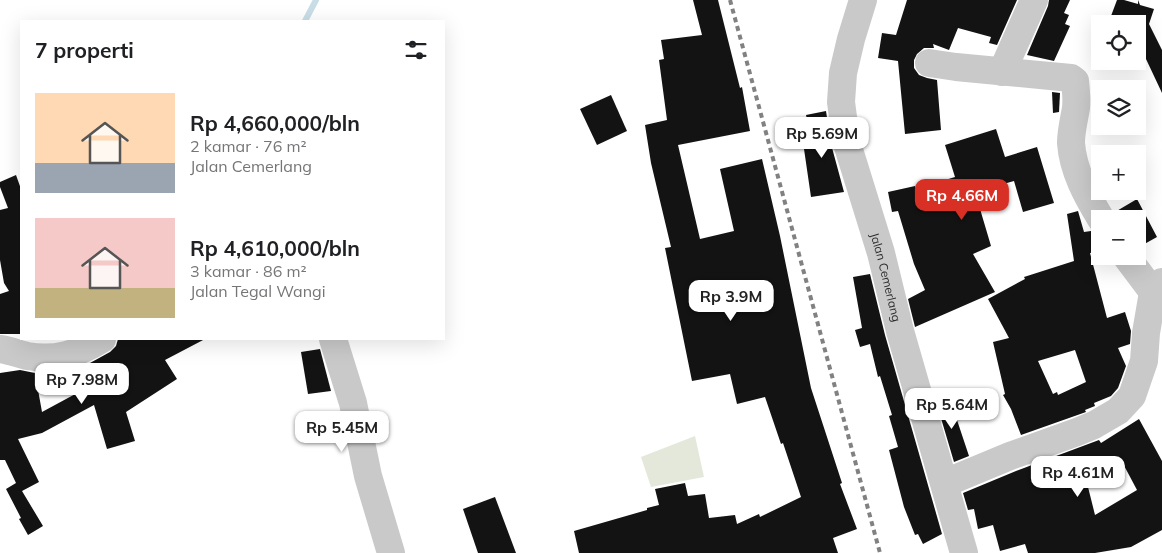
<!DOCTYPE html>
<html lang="id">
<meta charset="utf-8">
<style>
:root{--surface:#fff;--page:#f2f2f2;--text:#202124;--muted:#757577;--accent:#d93025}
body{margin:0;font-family:Mulish,sans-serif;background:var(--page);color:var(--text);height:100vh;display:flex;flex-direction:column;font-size:19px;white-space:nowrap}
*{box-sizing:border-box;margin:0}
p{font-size:16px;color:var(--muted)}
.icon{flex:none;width:28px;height:28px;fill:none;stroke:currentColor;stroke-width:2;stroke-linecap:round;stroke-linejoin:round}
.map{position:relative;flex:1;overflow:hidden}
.drawer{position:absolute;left:20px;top:20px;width:425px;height:320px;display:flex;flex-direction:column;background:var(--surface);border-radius:0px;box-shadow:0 5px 20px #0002}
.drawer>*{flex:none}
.buttons{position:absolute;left:1091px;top:15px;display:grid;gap:10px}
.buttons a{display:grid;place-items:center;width:55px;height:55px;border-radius:0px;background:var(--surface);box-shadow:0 5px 20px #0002;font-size:25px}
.price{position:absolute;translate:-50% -42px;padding:0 11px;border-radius:10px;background:#fff;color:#222;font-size:16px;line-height:32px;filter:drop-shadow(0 1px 2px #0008)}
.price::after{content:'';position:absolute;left:50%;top:30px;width:15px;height:11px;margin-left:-8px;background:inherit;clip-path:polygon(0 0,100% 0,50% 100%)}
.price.on{background:var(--accent);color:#fff}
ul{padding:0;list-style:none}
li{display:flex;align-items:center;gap:15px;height:125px;padding:0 15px}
li span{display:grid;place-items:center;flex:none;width:140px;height:100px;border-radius:0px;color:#555}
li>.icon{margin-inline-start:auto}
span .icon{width:60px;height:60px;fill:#fffc;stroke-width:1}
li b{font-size:21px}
h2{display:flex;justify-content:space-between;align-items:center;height:60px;padding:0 15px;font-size:21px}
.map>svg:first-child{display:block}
.green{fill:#e3e8db}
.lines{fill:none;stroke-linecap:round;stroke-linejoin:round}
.stream{stroke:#c9dde6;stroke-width:6}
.building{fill:#131313;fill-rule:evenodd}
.minor{stroke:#c9c9c9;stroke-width:28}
.rail{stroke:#818181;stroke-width:4;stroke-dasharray:5 4;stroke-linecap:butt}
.labels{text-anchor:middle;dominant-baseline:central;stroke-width:5;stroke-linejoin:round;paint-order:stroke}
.street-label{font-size:12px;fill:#2c2c2c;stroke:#fff}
</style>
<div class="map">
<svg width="1162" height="553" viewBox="0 0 1162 553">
<rect width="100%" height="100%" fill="#fff"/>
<path class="green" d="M695,436L704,477L651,487L641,457Z"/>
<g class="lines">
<path class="stream" d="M305,21L316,0"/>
</g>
<g class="building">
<path d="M693,0H718L740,88L742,87L750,131L678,145L700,239L734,231L720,169L762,159L780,236L811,388L842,483L840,484L857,529L833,538L838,553H579L574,531L647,510V508L659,505L655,489L685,483L688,496L705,494L709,518L735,515L737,524L759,514L760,517L801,497L783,443L781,444L765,397L737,404L730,374L692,381L665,248L671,247L651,163L645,125L667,120L659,60L664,59L661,40L702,35Z"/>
<path d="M907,0H1017L997,45L989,43L991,37L958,28L949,50L933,44L934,48H924L917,54L914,60V68L919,75L927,78L937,80L941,130L905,134L898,61L878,58L882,33L896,35Z"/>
<path d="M1049,0H1070L1064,13L1069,15L1065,24L1070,26L1054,61L1027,55L1048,6Z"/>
<path d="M1117,0H1124L1138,4V0L1140,5L1154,9L1149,24L1162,50V93L1138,42V24H1108Z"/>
<path d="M1052,92L1060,93L1059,112L1053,113Z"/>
<path d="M611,95L627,131L597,145L580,109Z"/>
<path d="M826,111L831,144L844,192L811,197L804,149L813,147L806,115Z"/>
<path d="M996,129L1005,157L1037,147L1054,203L1023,212L1014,181L975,192L991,246L973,254L995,292L915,327L908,299L925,290L914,264L898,211L892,212L888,192L915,186L916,189L955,177L945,145Z"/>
<path d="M16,175L21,189V334H0V294L9,291L4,283L0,260V210L8,208L0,187V182Z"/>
<path d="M1137,199L1157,237L1139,247L1138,246V219H1117L1115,212Z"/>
<path d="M1078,211L1084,232L1091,231L1097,234L1100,252L1090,253L1107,318L1125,312L1131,331L1130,344L1118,348L1126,366L1118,388L1111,396L1094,403L1095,406L1085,410L1086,412L1021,435L1011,409L1003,395L1005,394L993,342L1009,338L988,299L1025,279L1024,277L1074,261L1067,214ZM1075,350L1086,382L1058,395L1057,392L1053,394L1038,361Z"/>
<path d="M870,274L885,335L942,534L923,544L918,534L915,535L904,507L889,450L898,447L889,416L892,415L880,376L878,377L870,344L860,347L855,330L862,328L853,277Z"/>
<path d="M118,339H205L165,360L177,379L126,412L135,441L107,449L94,405L42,433L18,439L39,482L22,491L43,526L28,535L19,519L21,518L6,489L16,483L5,460H0V373L20,370L35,373L42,412L79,392L65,371L90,363L110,352L116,346Z"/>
<path d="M320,349L331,391L308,394L301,352Z"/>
<path d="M945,394L953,418L956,417L969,456L954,462L935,398Z"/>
<path d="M1139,419L1162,461V530L1131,547L1095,553H1028L1025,544L1000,551L993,525L978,529L974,509L968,510L963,493L1016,471L1099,440L1101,443ZM1120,458L1137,490L1095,515L1085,475Z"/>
<path d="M495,497L516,553H478L463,509Z"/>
</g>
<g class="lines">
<g class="minor">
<path id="s1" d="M863,0L851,39L843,73L841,102L846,140L881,253L900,331L964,553"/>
<path d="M929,63L956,67L1071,78L1075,81C1076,90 1077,100 1076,108C1074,120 1071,131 1071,143C1073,171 1087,196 1101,219"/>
<path d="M1002,72L1034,0"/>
<path d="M1126,256L1153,292"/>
<path d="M333,339L353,403L368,476L391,553"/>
<path d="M0,349C9,350 18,354 27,356C55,361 78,354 102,339"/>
<path d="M945,483L1010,456L1077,432L1094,425L1118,411L1132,396L1144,361L1146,333L1153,292L1162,282"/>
</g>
<path class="rail" d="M730,0L880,553"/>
</g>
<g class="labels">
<g class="street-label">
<text stroke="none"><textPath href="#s1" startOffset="286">Jalan Cemerlang</textPath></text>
</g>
</g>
</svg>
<div class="buttons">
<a><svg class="icon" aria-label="locate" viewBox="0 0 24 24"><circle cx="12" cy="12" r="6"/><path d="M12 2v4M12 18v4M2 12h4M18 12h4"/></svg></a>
<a><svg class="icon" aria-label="layers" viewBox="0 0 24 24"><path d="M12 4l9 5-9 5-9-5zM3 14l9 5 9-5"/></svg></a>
<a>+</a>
<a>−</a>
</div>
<b class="price" style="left:822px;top:159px">Rp 5.69M</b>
<b class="price on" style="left:962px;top:221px">Rp 4.66M</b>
<b class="price" style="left:731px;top:322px">Rp 3.9M</b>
<b class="price" style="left:82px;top:405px">Rp 7.98M</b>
<b class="price" style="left:952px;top:430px">Rp 5.64M</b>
<b class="price" style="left:342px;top:453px">Rp 5.45M</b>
<b class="price" style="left:1078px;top:498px">Rp 4.61M</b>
<section class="drawer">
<h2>7 properti<svg class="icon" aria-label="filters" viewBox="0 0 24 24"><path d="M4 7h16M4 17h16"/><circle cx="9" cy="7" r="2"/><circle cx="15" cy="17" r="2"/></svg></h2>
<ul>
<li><span style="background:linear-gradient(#ffd9b3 70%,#9aa5b1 0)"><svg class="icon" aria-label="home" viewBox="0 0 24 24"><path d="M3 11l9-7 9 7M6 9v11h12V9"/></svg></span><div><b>Rp 4,660,000/bln</b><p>2 kamar · 76 m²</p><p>Jalan Cemerlang</p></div></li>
<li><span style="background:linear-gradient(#f6c9c9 70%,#c2b280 0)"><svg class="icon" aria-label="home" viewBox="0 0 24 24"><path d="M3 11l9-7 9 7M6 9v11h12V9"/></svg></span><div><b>Rp 4,610,000/bln</b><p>3 kamar · 86 m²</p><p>Jalan Tegal Wangi</p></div></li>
</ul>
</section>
</div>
